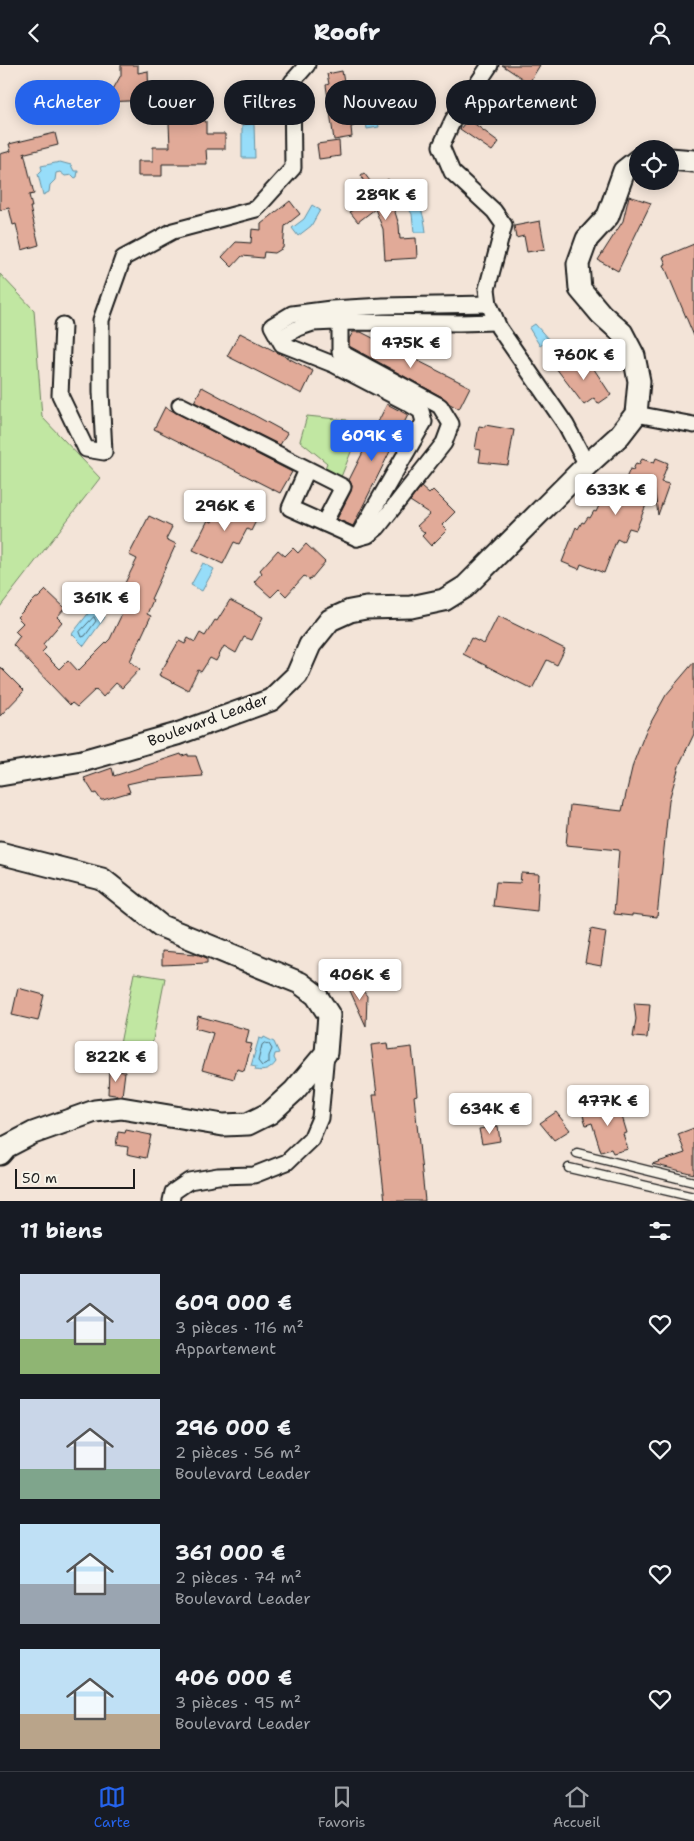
<!DOCTYPE html>
<html lang="fr">
<meta charset="utf-8">
<style>
:root{--surface:#171b24;--page:#242831;--text:#f1f3f6;--muted:#9ea1a6;--line:#363941;--accent:#2563eb}
body{margin:0;font-family:"Shantell Sans",sans-serif;background:var(--page);color:var(--text);height:100vh;display:flex;flex-direction:column;font-size:19px;white-space:nowrap}
*{box-sizing:border-box;margin:0}
p{font-size:16px;color:var(--muted)}
.icon{flex:none;width:28px;height:28px;fill:none;stroke:currentColor;stroke-width:2;stroke-linecap:round;stroke-linejoin:round}
.map{position:relative;height:1136px;overflow:hidden}
.side{display:flex;flex-direction:column;background:var(--surface);flex:1}
.side>*{flex:none}
.guide{position:absolute;left:15px;top:15px;width:665px;height:45px;display:flex;gap:10px}
.controls{position:absolute;left:629px;top:75px;display:grid;gap:10px}
.controls a{display:grid;place-items:center;width:50px;height:50px;border-radius:50%;background:var(--surface);box-shadow:0 2px 12px #0003;font-size:25px}
.scale{position:absolute;left:15px;bottom:12px;width:120px;box-sizing:border-box;padding-left:5px;border:2px solid #1c1c1c;border-top:0;font-size:14px;line-height:18px;white-space:nowrap;color:#1c1c1c;-webkit-text-stroke:4px #f7f3e8;paint-order:stroke}
.price{position:absolute;translate:-50% -42px;padding:0 11px;border-radius:5px;background:#fff;color:#222;font-size:16px;line-height:32px;filter:drop-shadow(0 1px 2px #0008)}
.price::after{content:'';position:absolute;left:50%;top:30px;width:15px;height:11px;margin-left:-8px;background:inherit;clip-path:polygon(0 0,100% 0,50% 100%)}
.price.on{background:var(--accent);color:#fff}
ul{padding:0;list-style:none}
li{display:flex;align-items:center;gap:15px;height:125px;padding:0 20px}
li span{display:grid;place-items:center;flex:none;width:140px;height:100px;border-radius:0px;color:#555}
li>.icon{margin-inline-start:auto}
span .icon{width:60px;height:60px;fill:#fffc;stroke-width:1}
li b{font-size:21px}
h2{display:flex;justify-content:space-between;align-items:center;height:60px;padding:0 20px;font-size:21px}
.pill{padding:0 18px;border-radius:22px;background:var(--surface);box-shadow:0 2px 12px #0003;font-size:18px;line-height:45px}
.pill.on{background:var(--accent);color:#fff}
header{display:flex;justify-content:space-between;align-items:center;height:65px;padding:0 20px;background:var(--surface);font-size:22px;font-weight:800}
.tab-bar{display:flex;justify-content:space-around;align-items:center;height:70px;border-top:1px solid var(--line);background:var(--surface);font-size:14px;color:var(--muted)}
.tab-bar a{display:grid;justify-items:center;gap:2px}
.tab-bar .on{color:var(--accent)}
.map>svg:first-child{display:block}
.green{fill:#c1e7a2;stroke:#6e825f}
.water{fill:#97ddf9;stroke:#6690a1}
.lines{fill:none;stroke-linecap:round;stroke-linejoin:round}
.shore{stroke:#4d6974;stroke-width:1}
.building{fill:#e1aa98;stroke:#1c1c1c}
.lane-casing{stroke:#1c1c1c;stroke-width:11}
.street-casing{stroke:#1c1c1c;stroke-width:19}
.secondary-casing{stroke:#1c1c1c;stroke-width:25}
.lane{stroke:#f7f3e8;stroke-width:8}
.street{stroke:#f7f3e8;stroke-width:15}
.secondary{stroke:#f7f3e8;stroke-width:21}
.labels{text-anchor:middle;dominant-baseline:central;stroke-width:4;stroke-linejoin:round;paint-order:stroke}
.street-label{font-size:15px;fill:#1c1c1c;stroke:#f7f3e8}
</style>
<header><svg class="icon" aria-label="back" viewBox="0 0 24 24"><path d="M15 5l-7 7 7 7"/></svg>Roofr<svg class="icon" aria-label="person" viewBox="0 0 24 24"><circle cx="12" cy="8" r="4"/><path d="M4 21q1-7 8-7t8 7"/></svg></header>
<div class="map">
<svg width="694" height="1136" viewBox="0 0 694 1136">
<rect width="100%" height="100%" fill="#f3e4d8"/>
<filter id="ink" filterUnits="userSpaceOnUse"><feTurbulence type="fractalNoise" baseFrequency=".02" numOctaves="2"/><feDisplacementMap in="SourceGraphic" scale="10" xChannelSelector="R" yChannelSelector="G"/><feConvolveMatrix kernelMatrix="1 2 1 2 8 2 1 2 1" color-interpolation-filters="sRGB"/></filter>
<g filter="url(#ink)">
<g class="green">
<path d="M0,209L34,245L42,352L100,413L0,542Z"/>
<path d="M307,351L347,355L351,387L341,412L325,403L327,398L300,376Z"/>
<path d="M134,908L165,913L150,990L119,984Z"/>
</g>
<g class="water">
<path d="M372,22L379,62L367,64L361,24Z"/>
<path d="M254,59L255,93H242V60Z"/>
<path d="M60,97L71,100L74,106H78L77,112L75,113L72,110L65,111L60,107L56,108L55,115L50,120L49,127L43,130L38,109L42,105L41,101Z"/>
<path d="M411,128C421,141 424,150 426,167H414L412,149L403,134Z"/>
<path d="M312,140L320,145L311,161L298,171L292,163L304,154Z"/>
<path d="M535,259L549,275L540,281L529,263Z"/>
<path d="M203,498L214,504L202,526L191,520Z"/>
<path d="M91,545L105,552L84,581L72,569Z"/>
<path d="M264,972L274,977L279,988L275,989L274,993L276,997C270,1005 265,1007 255,1005L256,1002L251,1001L259,973L263,974Z"/>
</g>
<g class="lines">
<g class="shore">
<path d="M94,552L96,556L85,571L82,572L80,567Z"/>
<path d="M265,978L269,979L272,984L269,991V998L262,1001L258,996L262,980Z"/>
</g>
</g>
<g class="building">
<path d="M121,0H138V8L148,6L149,35L106,37L121,10Z"/>
<path d="M502,0H540L529,18Z"/>
<path d="M342,6L344,17H348L349,26L356,24L360,51L353,52L354,61L351,62L352,72L334,75L326,20L329,19L327,9Z"/>
<path d="M168,35H184V56H206V69H225V84H206L207,99H162V111H138V96H153V82H170Z"/>
<path d="M468,54L499,77L492,86L460,64Z"/>
<path d="M55,68L58,80L26,88L24,87L34,129L29,130L32,142H30L39,180L22,185L16,159L13,160L9,143L0,145V89L11,86L9,79Z"/>
<path d="M339,76L340,91L319,94L317,79Z"/>
<path d="M364,108L376,124L388,114L396,125L384,134L395,147L399,160L400,174L416,173L417,193L385,195L383,164L375,144L358,157L350,147L364,136L363,134L369,130L361,110Z"/>
<path d="M629,131L651,138L618,206L598,195L623,156Z"/>
<path d="M290,136L300,149L285,161L283,183L275,188L264,187L263,193L242,191L232,202L222,192L236,177L251,178L252,164L261,165V159Z"/>
<path d="M540,156L545,184L527,187L524,171L516,173L514,161Z"/>
<path d="M694,179V271L664,200L666,199L663,192Z"/>
<path d="M353,267H361L470,322L459,344L450,339L444,333L349,281V274Z"/>
<path d="M240,268L313,306L302,329L227,291Z"/>
<path d="M578,291L583,298L588,295L611,330L598,339L594,333L584,340L556,303Z"/>
<path d="M202,322L287,368L280,380L194,337Z"/>
<path d="M387,339L408,350L353,461L337,454L351,426L352,421L349,415Z"/>
<path d="M165,342L292,407L280,428L154,364Z"/>
<path d="M485,360L514,365L508,400L479,397L481,385L475,384L479,361L485,362Z"/>
<path d="M656,393L668,398L661,417L669,419L658,450L654,420L636,465L629,463L623,477L617,474L604,508L581,499L579,504L562,497L576,462L578,464L582,457L584,458L588,452L590,453L594,446L596,447L603,432L605,434L609,427L612,428L615,422L618,423L620,417L624,418L630,404L633,405L636,398L639,399L642,394L654,398Z"/>
<path d="M421,422L429,429L433,425L455,447L442,460L447,465L431,481L422,471L425,468L417,461L430,449L410,436Z"/>
<path d="M230,436L259,450L251,466L247,464L239,479L234,477L223,499L193,485L208,455L212,457L219,444L224,447Z"/>
<path d="M149,451L172,462L166,474L176,479L151,534L153,535L147,549L151,551L130,596L140,604L122,623L116,618L103,632L96,624L77,642L72,638L70,640L13,580L20,571L15,566L23,558L17,552L36,533H38L46,525L65,543L57,552L62,557L43,579L46,583L42,587L59,604L68,595L78,606L110,574L122,549L112,544L137,494L129,490Z"/>
<path d="M306,479L325,497L310,515L304,511L286,531L279,524L271,532L254,517L262,508L260,505L278,485L285,491L293,483L298,488Z"/>
<path d="M230,535L263,552L252,575L244,572L236,588L224,581L216,596L210,593L201,607L198,605L188,625L159,610L179,576L185,579L188,573L195,577L200,568L205,571L215,555L217,556Z"/>
<path d="M498,551L565,584L557,600L547,595L532,624L463,589L471,573L484,579Z"/>
<path d="M694,597V669L680,698L669,735L657,852L632,849V851L614,849L619,785L566,780L570,740L622,746L633,699L645,668L666,630Z"/>
<path d="M0,602L24,626L0,651Z"/>
<path d="M181,689L182,691L188,689V691H196L203,711L145,715L127,719L130,727L103,735H101L96,728L94,729L84,713L112,703L114,711Z"/>
<path d="M521,808L539,809L537,846L493,841L496,817L520,818Z"/>
<path d="M591,864L606,867L601,901L585,898Z"/>
<path d="M162,886L196,889L207,893V898L162,900Z"/>
<path d="M346,917L363,926L367,931L366,961Z"/>
<path d="M18,923L44,930L38,956L12,950Z"/>
<path d="M634,938L650,939L647,973L633,972L636,954Z"/>
<path d="M198,951L249,965L246,978L252,979L244,1006L237,1004L234,1014L202,1005L213,968L195,963Z"/>
<path d="M387,978L388,985L412,982L417,1030L414,1031L425,1136H385L373,1030H377L371,980Z"/>
<path d="M109,1005L125,1007L122,1031L108,1029Z"/>
<path d="M618,1038L627,1068L623,1069L628,1084L613,1088L611,1084L601,1087L592,1058L586,1060L582,1047Z"/>
<path d="M556,1047L570,1065L554,1075L540,1058Z"/>
<path d="M498,1061L500,1076L482,1079L479,1064Z"/>
<path d="M694,1063V1109L652,1099L685,1088L678,1069Z"/>
<path d="M126,1065L151,1070L146,1093L127,1089L128,1082L116,1080L118,1067L125,1068Z"/>
</g>
<g class="lines">
<defs>
<g id="lane">
<path d="M577,1088L694,1117"/>
<path d="M569,1103L694,1132"/>
</g>
<g id="street">
<path d="M490,0L453,55L441,81L452,107L494,146L504,160L487,224L489,239L499,263L566,360L587,400"/>
<path d="M63,260L60,330L86,384L104,387L101,327V255L123,193L173,166L256,144L293,103L292,17L307,0"/>
<path d="M280,273L298,263L313,258L335,257L459,258L496,257"/>
<path d="M180,340L343,422L324,458"/>
<path d="M636,349L694,360"/>
<path d="M307,405L290,443L357,473L368,470L378,462L444,378L451,359L440,341L340,287V256"/>
<path d="M357,473L424,357L421,346L408,338L335,300L282,279L272,261L292,249L331,244L383,241L489,239"/>
<path d="M171,1136L173,1127L189,1116L218,1111L254,1110L287,1097L311,1074L320,1053L326,988"/>
</g>
<g id="secondary">
<path d="M670,94L694,96"/>
<path d="M0,710L82,696L177,669L271,635L297,610L310,580L330,555L350,546L366,543L411,542L444,535L465,522L587,400L619,371L636,349L639,316L634,291L622,268L601,249L580,224L578,199L587,174L608,151L624,106L638,95"/>
<path d="M0,788L102,814L161,861L300,918L316,930L329,950L326,988L294,1026L270,1048L248,1059L223,1060L121,1043L95,1046L33,1068L6,1082L0,1089"/>
</g>
</defs>
<use href="#lane" class="lane-casing"/>
<use href="#street" class="street-casing"/>
<use href="#secondary" class="secondary-casing"/>
<use href="#lane" class="lane"/>
<use href="#street" class="street"/>
<use href="#secondary" class="secondary"/>
</g>
</g>
<g class="labels">
<g class="street-label">
<text transform="translate(208 655) rotate(-20)">Boulevard Leader</text>
</g>
</g>
</svg>
<div class="controls">
<a><svg class="icon" aria-label="locate" viewBox="0 0 24 24"><circle cx="12" cy="12" r="6"/><path d="M12 2v4M12 18v4M2 12h4M18 12h4"/></svg></a>
</div>
<div class="scale">50 m</div>
<b class="price" style="left:386px;top:156px">289K €</b>
<b class="price" style="left:411px;top:304px">475K €</b>
<b class="price" style="left:584px;top:316px">760K €</b>
<b class="price on" style="left:372px;top:397px">609K €</b>
<b class="price" style="left:616px;top:451px">633K €</b>
<b class="price" style="left:225px;top:467px">296K €</b>
<b class="price" style="left:101px;top:559px">361K €</b>
<b class="price" style="left:360px;top:936px">406K €</b>
<b class="price" style="left:116px;top:1018px">822K €</b>
<b class="price" style="left:608px;top:1062px">477K €</b>
<b class="price" style="left:490px;top:1070px">634K €</b>
<div class="guide">
<a class="pill on">Acheter</a>
<a class="pill">Louer</a>
<a class="pill">Filtres</a>
<a class="pill">Nouveau</a>
<a class="pill">Appartement</a>
</div>
</div>
<section class="side">
<h2>11 biens<svg class="icon" aria-label="filters" viewBox="0 0 24 24"><path d="M4 7h16M4 17h16"/><circle cx="9" cy="7" r="2"/><circle cx="15" cy="17" r="2"/></svg></h2>
<ul>
<li><span style="background:linear-gradient(#c9d6e8 65%,#8fb573 0)"><svg class="icon" aria-label="home" viewBox="0 0 24 24"><path d="M3 11l9-7 9 7M6 9v11h12V9"/></svg></span><div><b>609 000 €</b><p>3 pièces · 116 m²</p><p>Appartement</p></div><svg class="icon" aria-label="heart" viewBox="0 0 24 24"><path d="M12 20l-8-8c-3-5 5-10 8-4 3-6 11-1 8 4z"/></svg></li>
<li><span style="background:linear-gradient(#c9d6e8 70%,#7fa58c 0)"><svg class="icon" aria-label="home" viewBox="0 0 24 24"><path d="M3 11l9-7 9 7M6 9v11h12V9"/></svg></span><div><b>296 000 €</b><p>2 pièces · 56 m²</p><p>Boulevard Leader</p></div><svg class="icon" aria-label="heart" viewBox="0 0 24 24"><path d="M12 20l-8-8c-3-5 5-10 8-4 3-6 11-1 8 4z"/></svg></li>
<li><span style="background:linear-gradient(#bfe0f5 60%,#9aa5b1 0)"><svg class="icon" aria-label="home" viewBox="0 0 24 24"><path d="M3 11l9-7 9 7M6 9v11h12V9"/></svg></span><div><b>361 000 €</b><p>2 pièces · 74 m²</p><p>Boulevard Leader</p></div><svg class="icon" aria-label="heart" viewBox="0 0 24 24"><path d="M12 20l-8-8c-3-5 5-10 8-4 3-6 11-1 8 4z"/></svg></li>
<li><span style="background:linear-gradient(#bfe0f5 65%,#b9a48a 0)"><svg class="icon" aria-label="home" viewBox="0 0 24 24"><path d="M3 11l9-7 9 7M6 9v11h12V9"/></svg></span><div><b>406 000 €</b><p>3 pièces · 95 m²</p><p>Boulevard Leader</p></div><svg class="icon" aria-label="heart" viewBox="0 0 24 24"><path d="M12 20l-8-8c-3-5 5-10 8-4 3-6 11-1 8 4z"/></svg></li>
</ul>
</section>
<nav class="tab-bar">
<a class="on"><svg class="icon" aria-label="map" viewBox="0 0 24 24"><path d="M3 6l6-2 6 2 6-2v14l-6 2-6-2-6 2zM9 4v14M15 6v14"/></svg>Carte</a>
<a><svg class="icon" aria-label="saved" viewBox="0 0 24 24"><path d="M7 4h10v16l-5-4-5 4z"/></svg>Favoris</a>
<a><svg class="icon" aria-label="home" viewBox="0 0 24 24"><path d="M3 11l9-7 9 7M6 9v11h12V9"/></svg>Accueil</a>
</nav>
